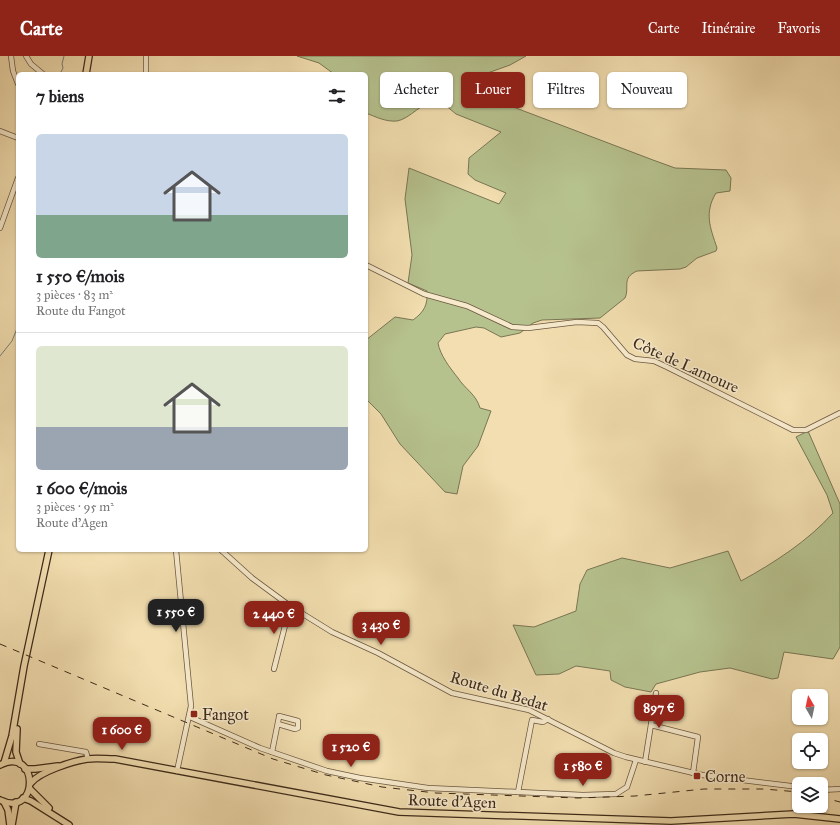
<!DOCTYPE html>
<html lang="fr">
<meta charset="utf-8">
<style>
:root{--surface:#fff;--page:#f2f2f2;--text:#202124;--muted:#757577;--line:#e0e0e0;--accent:#8f2418}
body{margin:0;font-family:"IM FELL Great Primer",serif;background:var(--page);color:var(--text);height:100vh;display:flex;flex-direction:column;font-size:15px;white-space:nowrap}
*{box-sizing:border-box;margin:0}
p{font-size:13px;color:var(--muted)}
.icon{flex:none;width:22px;height:22px;fill:none;stroke:currentColor;stroke-width:2;stroke-linecap:round;stroke-linejoin:round}
.map{position:relative;flex:1;overflow:hidden}
.side{position:absolute;left:16px;top:16px;width:352px;height:480px;display:flex;flex-direction:column;background:var(--surface);border-radius:6px;box-shadow:0 1px 3px #0004}
.side>*{flex:none}
.top-card{position:absolute;left:380px;top:16px;width:380px;height:36px;display:flex;gap:8px}
.needle{width:26px;rotate:351deg}
.fabs{position:absolute;left:792px;top:633px;display:grid;gap:8px}
.fabs a{display:grid;place-items:center;width:36px;height:36px;border-radius:6px;background:var(--surface);box-shadow:0 1px 3px #0004;font-size:20px}
.price{position:absolute;translate:-50% -34px;padding:0 9px;border-radius:8px;background:var(--accent);color:#fff;font-size:13px;line-height:26px;filter:drop-shadow(0 1px 2px #0008)}
.price::after{content:'';position:absolute;left:50%;top:24px;width:12px;height:9px;margin-left:-6px;background:inherit;clip-path:polygon(0 0,100% 0,50% 100%)}
.price.current{background:#222;color:#fff}
ul{padding:0;list-style:none}
li{display:grid;align-content:center;gap:8px;height:212px;padding:0 20px}
li+li{border-top:1px solid var(--line)}
li span{display:grid;place-items:center;height:124px;border-radius:6px;color:#555}
li>.icon{margin-inline-start:auto}
span .icon{width:72px;height:72px;fill:#fffc;stroke-width:1}
li b{font-size:17px}
h2{display:flex;justify-content:space-between;align-items:center;height:48px;padding:0 20px;font-size:17px}
.tag{padding:0 14px;border-radius:6px;background:var(--surface);box-shadow:0 1px 3px #0004;font-size:14px;line-height:36px}
.tag.current{background:var(--accent);color:#fff}
header{display:flex;align-items:center;gap:24px;box-sizing:border-box;height:56px;padding:0 20px;background:var(--accent);color:#fff}
header strong{font-size:19px}
nav{display:flex;gap:22px;margin-inline-start:auto;font-size:14px}
.map>svg:first-child{display:block}
.green{fill:#b6c28e;stroke:#797654}
.lines{fill:none;stroke-linecap:round;stroke-linejoin:round}
.stream{stroke:#788078;stroke-width:1}
.minor-casing{stroke:#6a5740;stroke-width:6}
.major-casing{stroke:#3c2a1a;stroke-width:8}
.minor{stroke:#f7eacc;stroke-width:4.5}
.major{stroke:#f2deb0;stroke-width:5.5}
.rail{stroke:#3c2a1a;stroke-width:1;stroke-dasharray:7 7;stroke-linecap:butt}
.poi-dot{fill:#8f2418;stroke:#f7eacc;stroke-width:1.5}
.labels{text-anchor:middle;dominant-baseline:central;stroke-width:3;stroke-linejoin:round;paint-order:stroke}
.street-label{font-size:16px;fill:#3c2a1a;stroke:#f7eacc}
.poi-label{font-size:16px;fill:#3c2a1a;stroke:#f7eacc;text-anchor:start}
</style>
<header>
<strong>Carte</strong>
<nav><a>Carte</a><a>Itinéraire</a><a>Favoris</a></nav>
</header>
<div class="map">
<svg width="840" height="769" viewBox="0 0 840 769">
<rect width="100%" height="100%" fill="#f2deb0"/>
<filter id="stains"><feTurbulence type="fractalNoise" baseFrequency=".005" numOctaves="4"/><feColorMatrix values="0 0 0 0 .2 0 0 0 0 .09 0 0 0 0 .02 0 0 0 .5 -.17"/></filter>
<radialGradient id="worn" r=".72"><stop offset=".6" stop-color="#630" stop-opacity="0"/><stop offset="1" stop-color="#630" stop-opacity=".3"/></radialGradient>
<g class="green">
<path d="M297,0H526L510,9L482,19L483,23L508,49L653,104L675,112L726,114L731,122L730,135L716,137C704,157 710,171 717,192L716,195L697,202L686,211L680,213L637,215C621,222 630,231 625,242L600,262L542,264L533,267L520,277L501,281L484,272L476,271L445,278L438,287C440,299 450,312 458,322C465,333 476,338 480,352L491,355L478,390L463,410L457,438L445,436L400,388L381,358L366,343V284L395,261L413,264C424,256 428,249 427,235L408,227L412,199L405,143L409,112L499,148L506,137L475,124L468,118L469,102L501,76L456,58L439,44C422,45 410,63 397,65C386,66 376,61 366,57V18H334L319,7Z"/>
<path d="M808,375L840,448V591L833,603L784,596L778,622L772,623L730,612L700,616L656,628L651,636L625,631L611,624L610,615L576,610L559,618L536,619L513,569L534,571L576,555L580,528L587,514L622,502L670,512L728,495L741,525C774,507 808,485 833,457L827,439L796,381Z"/>
</g>
<g class="lines">
<g class="stream">
<path d="M60,18L63,12L62,8L64,0"/>
<path d="M0,300L12,285L18,270"/>
</g>
<defs>
<g id="minor">
<path d="M11,0L13,15L18,28"/>
<path d="M26,0L31,8L43,18"/>
<path d="M146,18V0"/>
<path d="M0,75L18,82"/>
<path d="M0,172L18,122"/>
<path d="M366,209L424,238L467,250L512,271L528,272L577,266L598,267L603,271L627,299L635,303L654,305L667,311L793,374H806L840,357"/>
<path d="M176,494L191,650L177,715"/>
<path d="M221,494L252,522L290,550L332,576L378,597L452,637L529,654L614,697L626,701L702,719L799,731"/>
<path d="M274,613L290,550"/>
<path d="M190,661L260,692L327,715L360,722L428,732L583,739L616,738L627,731L636,704"/>
<path d="M651,669L698,681L693,717"/>
<path d="M39,688L86,696L88,703"/>
<path d="M272,696L279,661V660L298,665V672L295,673L278,668"/>
<path d="M645,706L656,637"/>
<path d="M821,734L840,733"/>
<path d="M518,736L532,664L543,666L548,663"/>
</g>
<g id="major">
<path d="M86,18L89,0"/>
<path d="M17,673L16,696L20,708"/>
<path d="M4,707L12,680L24,610L49,494"/>
<path d="M0,709C39,689 40,763 0,744"/>
<path d="M25,713H35L58,710"/>
<path d="M31,727C39,716 73,705 87,703C96,702 106,703 115,703L399,756L671,765L794,758L840,763"/>
<path d="M30,733L49,752"/>
<path d="M23,742L31,745L69,769"/>
<path d="M4,746L8,754L10,769"/>
<path d="M12,769L16,746"/>
</g>
</defs>
<use href="#minor" class="minor-casing"/>
<use href="#major" class="major-casing"/>
<use href="#minor" class="minor"/>
<use href="#major" class="major"/>
<g class="rail">
<path d="M0,588L273,703L326,719L382,731L436,737L578,742L635,740L704,733H764L799,736"/>
<path d="M821,741L840,746"/>
</g>
</g>
<g class="poi-dot">
<rect x="190" y="654" width="8" height="8" rx="2"/>
<rect x="693" y="716" width="8" height="8" rx="2"/>
</g>
<g class="labels">
<g class="street-label">
<text transform="translate(686 309) rotate(24)">Côte de Lamoure</text>
<text transform="translate(499 635) rotate(17)">Route du Bedat</text>
<text transform="translate(452 745) rotate(2)">Route d'Agen</text>
</g>
<g class="poi-label">
<text x="202" y="658">Fangot</text>
<text x="705" y="720">Corne</text>
</g>
</g>
<rect width="100%" height="100%" filter="url(#stains)"/>
<rect width="100%" height="100%" fill="url(#worn)"/>
</svg>
<div class="fabs">
<a><svg class="needle" viewBox="-14 -14 28 28"><path d="M0-13l5 13h-10z" fill="#e53935"/><path d="M0 13l5-13h-10z" fill="#757577"/></svg></a>
<a><svg class="icon" aria-label="locate" viewBox="0 0 24 24"><circle cx="12" cy="12" r="6"/><path d="M12 2v4M12 18v4M2 12h4M18 12h4"/></svg></a>
<a><svg class="icon" aria-label="layers" viewBox="0 0 24 24"><path d="M12 4l9 5-9 5-9-5zM3 14l9 5 9-5"/></svg></a>
</div>
<b class="price current" style="left:176px;top:577px">1 550 €</b>
<b class="price" style="left:274px;top:579px">2 440 €</b>
<b class="price" style="left:381px;top:590px">3 430 €</b>
<b class="price" style="left:659px;top:673px">897 €</b>
<b class="price" style="left:122px;top:695px">1 600 €</b>
<b class="price" style="left:351px;top:712px">1 520 €</b>
<b class="price" style="left:583px;top:731px">1 580 €</b>
<div class="top-card">
<a class="tag">Acheter</a>
<a class="tag current">Louer</a>
<a class="tag">Filtres</a>
<a class="tag">Nouveau</a>
</div>
<section class="side">
<h2>7 biens<svg class="icon" aria-label="filters" viewBox="0 0 24 24"><path d="M4 7h16M4 17h16"/><circle cx="9" cy="7" r="2"/><circle cx="15" cy="17" r="2"/></svg></h2>
<ul>
<li><span style="background:linear-gradient(#c9d6e8 65%,#7fa58c 0)"><svg class="icon" aria-label="home" viewBox="0 0 24 24"><path d="M3 11l9-7 9 7M6 9v11h12V9"/></svg></span><div><b>1 550 €/mois</b><p>3 pièces · 83 m²</p><p>Route du Fangot</p></div></li>
<li><span style="background:linear-gradient(#dfe7d0 65%,#9aa5b1 0)"><svg class="icon" aria-label="home" viewBox="0 0 24 24"><path d="M3 11l9-7 9 7M6 9v11h12V9"/></svg></span><div><b>1 600 €/mois</b><p>3 pièces · 95 m²</p><p>Route d'Agen</p></div></li>
</ul>
</section>
</div>
